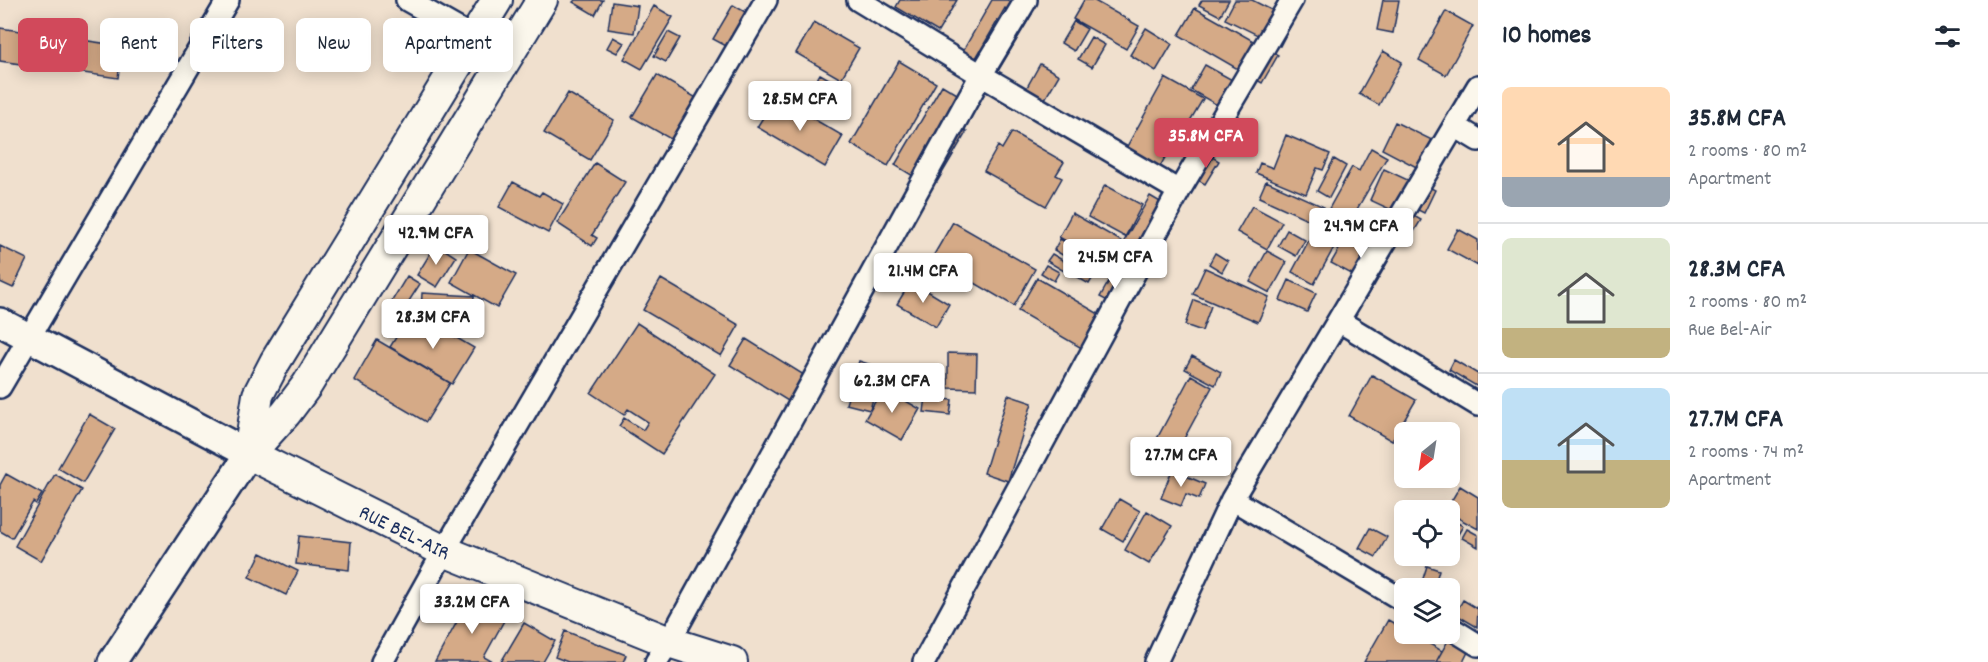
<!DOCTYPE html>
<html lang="en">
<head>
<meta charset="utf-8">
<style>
	:root { --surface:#fff; --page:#f6f6f7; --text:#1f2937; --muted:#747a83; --line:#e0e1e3; --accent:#d1495b }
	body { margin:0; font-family:Dekko,sans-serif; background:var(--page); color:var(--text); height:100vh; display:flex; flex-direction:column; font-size:22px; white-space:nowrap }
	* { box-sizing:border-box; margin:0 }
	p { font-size:20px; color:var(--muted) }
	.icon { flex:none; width:33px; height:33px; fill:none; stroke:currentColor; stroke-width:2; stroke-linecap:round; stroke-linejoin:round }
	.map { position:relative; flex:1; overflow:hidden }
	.sheet { display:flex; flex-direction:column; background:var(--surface); width:510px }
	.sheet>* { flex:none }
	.hud { position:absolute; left:18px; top:18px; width:570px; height:54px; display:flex; gap:12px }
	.needle { width:39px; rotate:210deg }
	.fabs { position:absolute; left:1394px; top:422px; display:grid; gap:12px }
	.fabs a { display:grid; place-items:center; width:66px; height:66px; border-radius:9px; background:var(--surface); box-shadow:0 3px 15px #0003; font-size:30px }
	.price { position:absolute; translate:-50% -51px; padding:0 14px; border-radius:6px; background:#fff; color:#222; font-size:20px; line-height:39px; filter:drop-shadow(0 2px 3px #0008) }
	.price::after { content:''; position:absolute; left:50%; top:36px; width:18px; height:14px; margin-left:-9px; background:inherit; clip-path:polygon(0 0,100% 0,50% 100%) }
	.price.current { background:var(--accent); color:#fff }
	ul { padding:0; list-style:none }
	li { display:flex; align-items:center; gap:18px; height:150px; padding:0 24px }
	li+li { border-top:2px solid var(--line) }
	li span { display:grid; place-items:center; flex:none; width:168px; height:120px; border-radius:9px; color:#555 }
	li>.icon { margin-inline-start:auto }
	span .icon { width:72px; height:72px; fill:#fffc; stroke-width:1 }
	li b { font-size:26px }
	h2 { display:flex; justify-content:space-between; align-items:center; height:72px; padding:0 24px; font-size:26px }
	.pill { padding:0 21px; border-radius:9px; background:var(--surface); box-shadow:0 3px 15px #0003; font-size:21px; line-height:54px }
	.pill.current { background:var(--accent); color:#fff }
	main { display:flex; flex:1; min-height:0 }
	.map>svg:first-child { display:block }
</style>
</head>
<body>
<main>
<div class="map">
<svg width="1478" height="662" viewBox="0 0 1478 662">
	<rect width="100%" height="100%" fill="#f0e0ce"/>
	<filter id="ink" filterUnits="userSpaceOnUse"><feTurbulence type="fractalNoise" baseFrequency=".0167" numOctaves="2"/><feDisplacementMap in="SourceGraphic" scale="12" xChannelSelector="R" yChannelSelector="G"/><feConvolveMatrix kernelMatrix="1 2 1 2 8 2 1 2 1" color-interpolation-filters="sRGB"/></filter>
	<g filter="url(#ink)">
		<!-- building -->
		<path fill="#d5aa87" stroke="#1b2f5e" stroke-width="1.5" d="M575 0H603L595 15 573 2Z
			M900 0H957L938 32 896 7Z
			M992 0H1008L1032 14 998 71 983 63 1012 13 1005 8 976 58 963 51Z
			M1084 0H1093L1139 26 1126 49 1073 19Z
			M1202 0H1229L1220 16 1199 5Z
			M1235 0H1252L1293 21 1280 46 1225 19Z
			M1383 0H1399L1393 33 1377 30Z
			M612 2 638 6 634 33 608 29Z
			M733 5 747 13 728 47 713 39Z
			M654 6 673 17 642 69 624 59Z
			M1195 8 1278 55 1262 83 1179 35Z
			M1446 11 1473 26 1446 75 1419 60Z
			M1074 21 1087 29 1074 51 1061 43Z
			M814 22 859 48 841 79 796 53Z
			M0 28 122 46 118 78 0 61Z
			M1146 28 1172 44 1156 71 1130 55Z
			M668 32 680 38 666 62 654 56Z
			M613 37 624 43 617 53 607 48Z
			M1091 37 1105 45 1092 67 1078 59Z
			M1383 51 1402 62 1379 105 1359 94Z
			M899 61 936 83 888 166 851 144Z
			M1040 64 1059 75 1045 99 1026 89Z
			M1205 65 1245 87 1231 113 1191 90Z
			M820 74 838 84 823 111 805 100Z
			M657 75 700 100 683 146 632 117Z
			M1165 78 1203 99 1184 131 1181 129 1153 179 1138 170 1144 158 1140 155 1133 166 1120 159Z
			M942 85 974 104 918 179 895 165Z
			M568 93 614 120 590 160 544 133Z
			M776 97 843 136 825 167 757 127Z
			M1395 122 1438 143 1424 171 1382 149Z
			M955 125 967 131 937 182 925 176Z
			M1012 132 1064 162 1056 175 1062 178 1046 206 984 171 998 146 1002 149Z
			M1286 135 1330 154 1323 170 1317 168 1306 194 1256 173 1260 163 1273 168Z
			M1371 148 1387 157 1341 237 1320 225 1352 167 1359 171Z
			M1207 154 1219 161 1205 184 1194 178Z
			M1334 159 1346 166 1329 198 1317 191Z
			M595 163 625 182 592 235 597 238 592 246 557 223Z
			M1384 169 1412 182 1398 213 1370 200Z
			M1266 181 1324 207 1316 223 1259 197Z
			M1417 181 1435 190 1424 213 1406 204Z
			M513 182 539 196 542 192 563 204 548 233 499 207Z
			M1105 185 1142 205 1125 237 1088 217Z
			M1150 196 1181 214 1154 261 1142 254 1159 225 1150 220 1134 249 1123 243Z
			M1252 206 1282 222 1267 249 1237 232Z
			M1403 210 1421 220 1407 243 1390 233Z
			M1072 213 1121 241 1107 265 1059 237Z
			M953 222 1035 269 1014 306 932 258Z
			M1316 227 1338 240 1314 284 1292 272Z
			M1458 229 1478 240V266L1447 249Z
			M1287 230 1305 240 1296 256 1278 246Z
			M1349 232 1391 256 1374 286 1331 263Z
			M1060 239 1082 252 1076 263 1054 250Z
			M1122 243 1153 263 1139 286 1107 266Z
			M436 244 456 257 437 287 417 275Z
			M0 246 27 259 13 288 0 282Z
			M469 249 516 275 497 308 451 282Z
			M1267 251 1287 262 1270 293 1250 282Z
			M1215 253 1228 261 1222 272 1209 264Z
			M1052 254 1069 264 1064 271 1047 261Z
			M1087 256 1101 264 1089 284 1075 276Z
			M1046 265 1059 272 1054 281 1041 273Z
			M1205 268 1269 297 1258 322 1193 294Z
			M1113 274 1130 284 1117 306 1100 297Z
			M407 276 420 284 407 304 428 317 421 329 387 309Z
			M1037 278 1116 324 1097 357 1018 311Z
			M661 279 739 325 721 356 643 310Z
			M1289 280 1316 293 1307 312 1280 300Z
			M911 281 949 304 936 327 897 304Z
			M422 293 474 296 472 326 435 324 436 313 421 312Z
			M1194 300 1211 306 1202 331 1185 325Z
			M406 321 426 334 433 324 474 348 452 384 390 347Z
			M637 323 715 374 662 454 619 426 624 418 643 430 648 422 628 409 624 415 591 393Z
			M746 339 804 375 788 401 730 365Z
			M377 340 450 383 426 422 354 380Z
			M948 353 977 354 976 389 948 388Z
			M1192 356 1221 372 1215 385 1185 369Z
			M1454 360 1478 374V387L1449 370Z
			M859 361 881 368 870 410 846 404Z
			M1191 375 1212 387 1173 459 1152 448Z
			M1372 375 1416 400 1392 441 1349 416Z
			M883 388 920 409 902 440 865 419Z
			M1008 395 1032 403 1008 481 984 473Z
			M926 397 952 400 950 415 924 412Z
			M89 414 115 429 83 483 58 468Z
			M1172 470 1205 484 1199 499 1186 494 1181 506 1161 498Z
			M6 474 42 494 36 504 33 502 12 538 0 531V485Z
			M55 474 82 490 41 561 15 546Z
			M1460 486 1478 497V529L1449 513V510H1446Z
			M1119 499 1140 511 1123 541 1102 529Z
			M1147 511 1172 526 1149 564 1125 550Z
			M1449 518 1463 526 1457 536 1449 531Z
			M1370 528 1387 537 1376 557 1359 548Z
			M1467 529 1478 535V547L1462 538Z
			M299 536 351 542 349 570 296 564Z
			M261 553 298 571 286 595 249 577Z
			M1427 566 1439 570 1434 588H1420Z
			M470 598 506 617 484 657 493 662H435Z
			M1463 600 1478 609 1477 627 1455 614Z
			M1388 620 1404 629V633H1411L1442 651 1436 662H1364Z
			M524 623 555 641 543 662H501Z
			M565 631 626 655 623 662H568L555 657Z
			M1449 639 1469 650 1463 662H1436Z"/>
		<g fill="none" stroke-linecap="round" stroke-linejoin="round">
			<!-- minor casing -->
			<g stroke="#1b2f5e" stroke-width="26">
				<path id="minor" d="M407 0 474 38
					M858 0 981 75 1179 191
					M1455 126 1478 140
					M1339 321 1478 405
					M0 387 228 0
					M1232 499 1404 601
					M1449 627 1478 645
					M382 662 444 551 766 0
					M656 662 669 642 981 75 1026 0
					M924 662 1179 191 1292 0
					M1156 662 1232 499 1478 86"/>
			</g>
			<!-- tertiary casing -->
			<g stroke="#1b2f5e" stroke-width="32">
				<path id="tertiary" d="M0 322 249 454 112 662"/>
			</g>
			<!-- secondary casing -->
			<g stroke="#1b2f5e" stroke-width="34">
				<g id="secondary">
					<path d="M249 454 286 413 307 385 542 0"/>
					<path id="s1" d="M249 454 444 551 669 642 732 662"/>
					<path d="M249 454 258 395 275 362 497 0"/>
				</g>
			</g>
			<!-- minor -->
			<use href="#minor" stroke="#fbf7ec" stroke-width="21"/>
			<!-- tertiary -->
			<use href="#tertiary" stroke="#fbf7ec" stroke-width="27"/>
			<!-- secondary -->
			<use href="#secondary" stroke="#fbf7ec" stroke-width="30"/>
		</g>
	</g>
	<g text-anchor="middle" stroke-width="5" stroke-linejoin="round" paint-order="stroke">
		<!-- street labels -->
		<g font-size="21" fill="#1b2f5e" stroke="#fbf7ec">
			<text dy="7" stroke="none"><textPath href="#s1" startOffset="174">RUE BEL-AIR</textPath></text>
		</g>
	</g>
</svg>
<div class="fabs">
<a><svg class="needle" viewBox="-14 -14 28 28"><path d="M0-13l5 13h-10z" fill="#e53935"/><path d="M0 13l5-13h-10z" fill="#747a83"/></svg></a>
<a><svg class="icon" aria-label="locate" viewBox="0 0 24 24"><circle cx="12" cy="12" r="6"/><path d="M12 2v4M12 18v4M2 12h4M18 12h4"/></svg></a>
<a><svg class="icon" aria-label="layers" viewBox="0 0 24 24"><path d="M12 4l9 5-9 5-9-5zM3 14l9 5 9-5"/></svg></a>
</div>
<b class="price" style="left:800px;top:132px">28.5M CFA</b>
<b class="price current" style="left:1206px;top:169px">35.8M CFA</b>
<b class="price" style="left:1361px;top:259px">24.9M CFA</b>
<b class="price" style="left:436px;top:266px">42.9M CFA</b>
<b class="price" style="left:1115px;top:290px">24.5M CFA</b>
<b class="price" style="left:923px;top:304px">21.4M CFA</b>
<b class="price" style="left:433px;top:350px">28.3M CFA</b>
<b class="price" style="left:892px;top:414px">62.3M CFA</b>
<b class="price" style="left:1181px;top:488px">27.7M CFA</b>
<b class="price" style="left:472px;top:635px">33.2M CFA</b>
<div class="hud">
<a class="pill current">Buy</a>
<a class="pill">Rent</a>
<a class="pill">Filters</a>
<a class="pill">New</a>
<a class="pill">Apartment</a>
</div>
</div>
<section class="sheet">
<h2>10 homes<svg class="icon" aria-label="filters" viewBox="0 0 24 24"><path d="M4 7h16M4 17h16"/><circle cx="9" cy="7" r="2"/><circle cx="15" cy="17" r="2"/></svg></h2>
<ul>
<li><span style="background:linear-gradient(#ffd9b3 75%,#9aa5b1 0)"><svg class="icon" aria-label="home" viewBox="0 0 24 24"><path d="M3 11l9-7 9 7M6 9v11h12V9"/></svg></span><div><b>35.8M CFA</b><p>2 rooms · 80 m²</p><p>Apartment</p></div></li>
<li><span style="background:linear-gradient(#dfe7d0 75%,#c2b280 0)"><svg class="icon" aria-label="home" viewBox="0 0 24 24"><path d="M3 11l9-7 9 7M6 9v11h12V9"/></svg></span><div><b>28.3M CFA</b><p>2 rooms · 80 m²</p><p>Rue Bel-Air</p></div></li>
<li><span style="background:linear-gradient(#bfe0f5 60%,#c2b280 0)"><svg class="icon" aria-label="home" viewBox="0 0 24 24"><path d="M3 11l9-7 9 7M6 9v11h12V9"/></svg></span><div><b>27.7M CFA</b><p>2 rooms · 74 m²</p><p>Apartment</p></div></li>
</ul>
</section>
</main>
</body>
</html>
